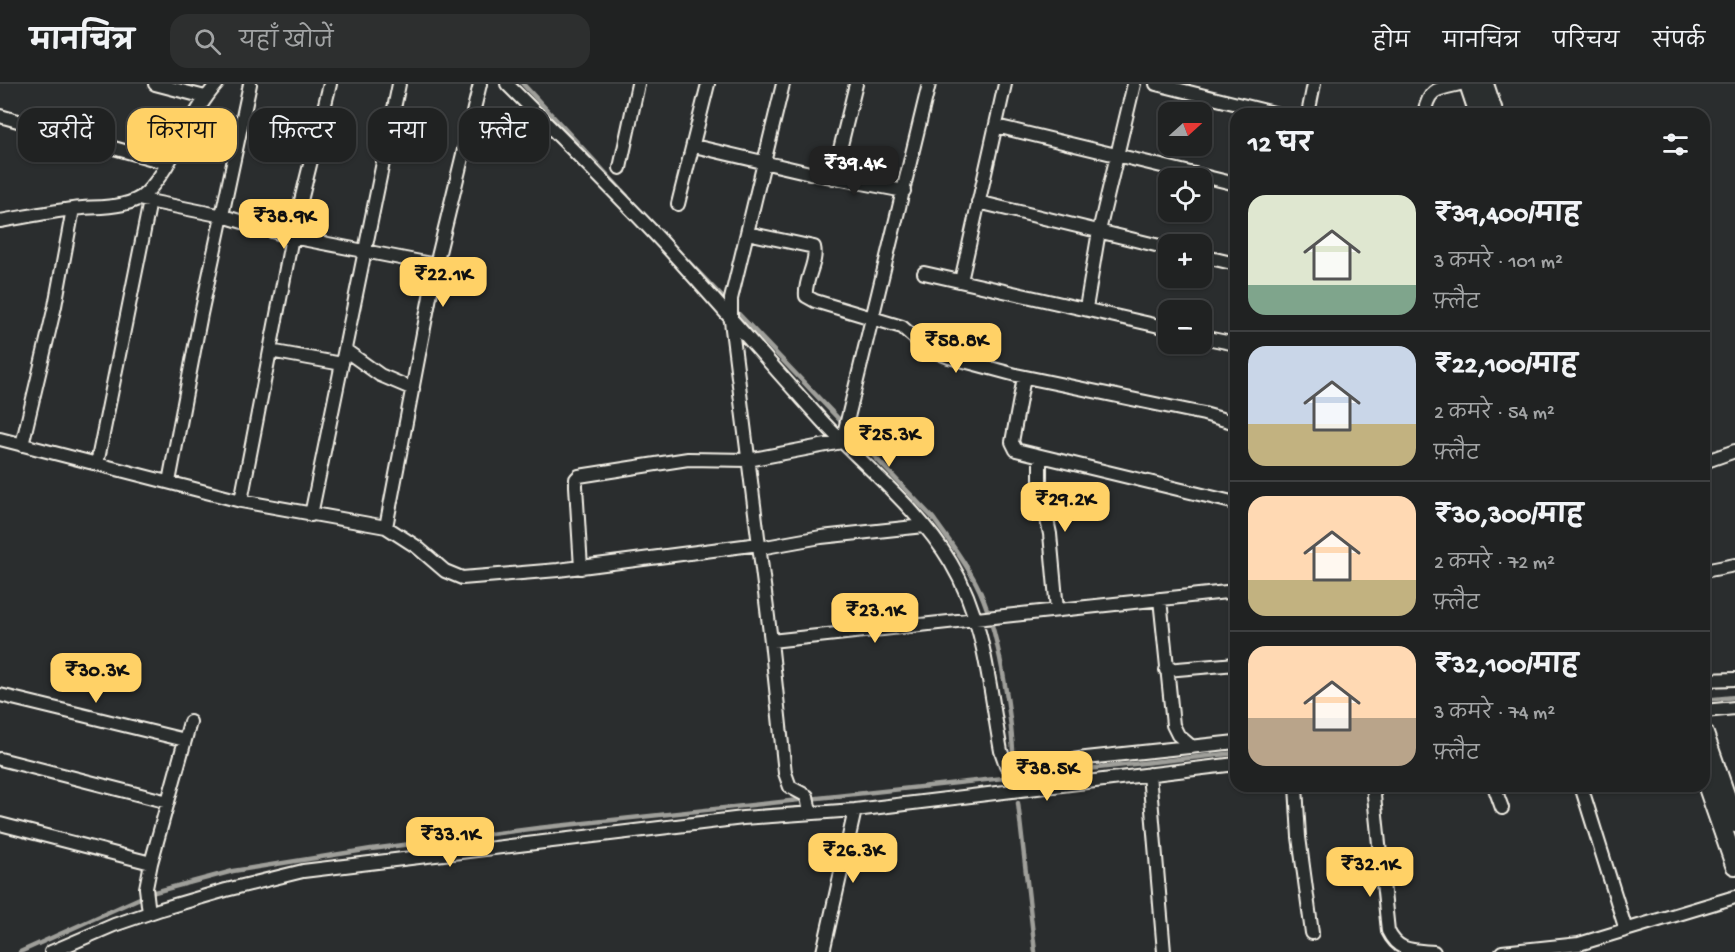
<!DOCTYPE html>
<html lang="hi">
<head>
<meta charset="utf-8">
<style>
	:root { --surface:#202222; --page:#2d2f2f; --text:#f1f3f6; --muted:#a2a4a5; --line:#3d3f40; --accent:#ffd166 }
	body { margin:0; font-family:"Gochi Hand","Playpen Sans Deva",sans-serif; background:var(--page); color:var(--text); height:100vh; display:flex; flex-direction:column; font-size:22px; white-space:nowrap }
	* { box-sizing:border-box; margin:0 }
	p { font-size:20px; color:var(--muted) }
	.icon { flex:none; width:33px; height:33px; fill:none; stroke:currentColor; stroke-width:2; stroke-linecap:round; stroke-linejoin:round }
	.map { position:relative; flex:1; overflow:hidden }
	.panel { position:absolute; left:1230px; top:24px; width:480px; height:684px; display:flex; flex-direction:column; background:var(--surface); border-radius:18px; box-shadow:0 2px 4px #0004,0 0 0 2px var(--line) }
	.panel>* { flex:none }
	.guide { position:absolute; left:18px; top:24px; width:570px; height:54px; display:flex; gap:12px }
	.needle { width:39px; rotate:69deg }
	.fabs { position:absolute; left:1158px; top:18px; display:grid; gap:12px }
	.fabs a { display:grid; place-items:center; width:54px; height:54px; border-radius:12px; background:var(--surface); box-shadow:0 2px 4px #0004,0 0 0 2px var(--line); font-size:30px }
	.price { position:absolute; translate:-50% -51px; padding:0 14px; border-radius:12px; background:var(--accent); color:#111; font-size:20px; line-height:39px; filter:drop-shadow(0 2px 3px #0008) }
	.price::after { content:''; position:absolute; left:50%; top:36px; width:18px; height:14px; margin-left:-9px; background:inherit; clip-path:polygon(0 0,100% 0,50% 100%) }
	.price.active { background:#222; color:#fff }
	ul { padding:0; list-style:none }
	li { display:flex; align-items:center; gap:18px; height:150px; padding:0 18px }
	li+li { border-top:2px solid var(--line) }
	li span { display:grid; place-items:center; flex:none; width:168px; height:120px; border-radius:18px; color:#555 }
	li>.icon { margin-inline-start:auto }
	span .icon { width:72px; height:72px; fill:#fffc; stroke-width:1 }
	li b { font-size:26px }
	h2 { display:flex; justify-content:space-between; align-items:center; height:72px; padding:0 18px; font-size:26px }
	.pill { padding:0 21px; border-radius:18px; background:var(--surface); box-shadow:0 2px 4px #0004,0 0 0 2px var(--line); font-size:21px; line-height:54px }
	.pill.active { background:var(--accent); color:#111 }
	header { display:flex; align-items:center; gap:36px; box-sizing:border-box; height:84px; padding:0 30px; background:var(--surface); border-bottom:2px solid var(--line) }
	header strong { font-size:28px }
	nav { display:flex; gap:33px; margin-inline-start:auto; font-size:21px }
	.search { width:420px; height:54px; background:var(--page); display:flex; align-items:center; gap:15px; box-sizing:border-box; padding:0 21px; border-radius:18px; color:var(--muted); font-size:22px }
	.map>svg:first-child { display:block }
</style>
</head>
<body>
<header>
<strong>मानचित्र</strong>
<div class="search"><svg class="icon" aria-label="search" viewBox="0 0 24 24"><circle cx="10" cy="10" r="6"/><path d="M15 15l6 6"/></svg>यहाँ खोजें</div>
<nav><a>होम</a><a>मानचित्र</a><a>परिचय</a><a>संपर्क</a></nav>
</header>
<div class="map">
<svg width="1735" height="868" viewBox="0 0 1735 868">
	<rect width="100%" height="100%" fill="#2a2d2e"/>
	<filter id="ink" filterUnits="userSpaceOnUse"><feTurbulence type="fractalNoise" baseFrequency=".0167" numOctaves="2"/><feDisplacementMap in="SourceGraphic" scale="12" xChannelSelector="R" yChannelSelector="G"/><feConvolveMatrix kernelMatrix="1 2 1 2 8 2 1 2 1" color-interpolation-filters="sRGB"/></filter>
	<g filter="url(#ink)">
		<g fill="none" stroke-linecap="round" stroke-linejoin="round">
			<!-- stream -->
			<path stroke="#9f9f9a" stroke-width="4.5" d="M523 0 627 112
				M684 173 728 219
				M734 225 933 434C948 455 964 476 976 499 999 543 1012 633 1014 683
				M1704 616 1735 613
				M1018 719 1035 868
				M20 868 151 809 233 787 371 765 538 744 1236 669"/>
			<!-- street casing -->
			<g stroke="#f4f1e8" stroke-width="16">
				<path id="street" d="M155 0 205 13
					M507 0C561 54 615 107 666 162 719 220 770 280 823 338 866 384 919 425 951 479 985 536 989 603 1001 667L1006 681 1012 685 1086 674 1236 658
					M783 0 731 215V237L771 557 785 689 790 703 807 712 810 729
					M1156 0 1278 30
					M1308 30 1314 0
					M1424 30C1429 4 1437 5 1461 0
					M0 32 167 79
					M996 42 1236 100
					M694 62 810 89 904 107
					M620 84 638 0
					M833 94 856 0
					M139 115 223 132 292 153 436 181
					M978 118 1168 164
					M678 120 708 0
					M0 137C24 133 48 128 73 125 95 122 130 126 147 108 176 77 188 32 217 0
					M747 149 814 163C818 179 804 195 806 212L815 217 902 243 926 264 949 273 1016 291 1204 330 1236 339
					M1202 172 1236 180
					M924 189 1168 244
					M961 197 1005 0
					M1086 224 1099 147 1134 0
					M1202 253 1236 260
					M345 266 380 291 413 305
					M270 267 342 280
					M1024 293 1012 358 1016 366 1236 419
					M0 355 241 417 386 443 417 463 445 487 462 494 558 486 759 460
					M22 361 55 222 73 125
					M1040 373V402L1050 450 1057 526
					M1704 378 1735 367
					M97 380 150 117
					M169 398 201 230 250 0
					M241 417 292 153 330 0
					M311 431 399 0
					M386 443 436 181 480 0
					M760 464 821 453 924 442
					M581 484 576 402V395L579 392 688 375 748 376 842 358 929 0
					M1704 487 1735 481
					M1160 515 1173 641 1178 651 1192 663
					M771 557 1236 507
					M1166 586 1236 580
					M1704 596 1735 595
					M0 611 185 656
					M1704 627 1735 624
					M0 675 168 718
					M1149 690 1164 868
					M1296 702 1299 753 1312 849
					M1373 702 1388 847C1398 868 1412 866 1434 868
					M1494 702 1502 724
					M1581 702 1626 846
					M0 740 151 779
					M149 829 146 804 151 779 190 638
					M51 868 114 841 161 825 226 806 303 787 743 734 855 726 1236 680
					M823 868 855 726
					M1502 868 1579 860 1735 813"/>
			</g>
			<!-- primary casing -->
			<g stroke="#f4f1e8" stroke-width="22">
				<path id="primary" d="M1469 0 1479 30
					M1484 0 1494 30
					M1704 650 1735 739
					M1704 692 1735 781"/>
			</g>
			<!-- street -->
			<use href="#street" stroke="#2a2d2e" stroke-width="12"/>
			<!-- primary -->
			<use href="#primary" stroke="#2a2d2e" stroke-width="18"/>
		</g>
	</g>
</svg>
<div class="fabs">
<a><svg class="needle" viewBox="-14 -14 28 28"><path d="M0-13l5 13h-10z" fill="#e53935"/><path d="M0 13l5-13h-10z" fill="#a2a4a5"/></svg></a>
<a><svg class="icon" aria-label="locate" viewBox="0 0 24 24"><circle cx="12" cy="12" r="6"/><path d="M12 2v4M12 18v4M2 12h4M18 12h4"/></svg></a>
<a>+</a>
<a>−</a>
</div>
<b class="price active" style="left:854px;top:113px">₹39.4K</b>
<b class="price" style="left:284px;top:166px">₹38.9K</b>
<b class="price" style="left:443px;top:224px">₹22.1K</b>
<b class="price" style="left:956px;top:290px">₹58.8K</b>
<b class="price" style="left:889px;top:384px">₹25.3K</b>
<b class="price" style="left:1065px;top:449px">₹29.2K</b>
<b class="price" style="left:875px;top:560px">₹23.1K</b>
<b class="price" style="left:96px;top:620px">₹30.3K</b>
<b class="price" style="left:1047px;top:718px">₹38.5K</b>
<b class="price" style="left:450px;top:784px">₹33.1K</b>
<b class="price" style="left:853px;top:800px">₹26.3K</b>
<b class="price" style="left:1370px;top:814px">₹32.1K</b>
<div class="guide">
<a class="pill">खरीदें</a>
<a class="pill active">किराया</a>
<a class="pill">फ़िल्टर</a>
<a class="pill">नया</a>
<a class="pill">फ़्लैट</a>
</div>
<section class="panel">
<h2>12 घर<svg class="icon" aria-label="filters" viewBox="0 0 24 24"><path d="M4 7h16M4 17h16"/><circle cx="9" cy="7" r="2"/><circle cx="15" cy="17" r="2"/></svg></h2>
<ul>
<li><span style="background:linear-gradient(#dfe7d0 75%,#7fa58c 0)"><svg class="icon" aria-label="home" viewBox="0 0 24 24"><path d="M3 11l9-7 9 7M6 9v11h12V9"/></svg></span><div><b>₹39,400/माह</b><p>3 कमरे · 101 m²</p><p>फ़्लैट</p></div></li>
<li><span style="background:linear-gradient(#c9d6e8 65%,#c2b280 0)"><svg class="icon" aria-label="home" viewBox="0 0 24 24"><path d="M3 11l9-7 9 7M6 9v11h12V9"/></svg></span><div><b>₹22,100/माह</b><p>2 कमरे · 54 m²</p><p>फ़्लैट</p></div></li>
<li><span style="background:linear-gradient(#ffd9b3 70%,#c2b280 0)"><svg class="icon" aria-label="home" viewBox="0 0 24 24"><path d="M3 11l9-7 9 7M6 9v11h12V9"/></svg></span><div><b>₹30,300/माह</b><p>2 कमरे · 72 m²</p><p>फ़्लैट</p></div></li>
<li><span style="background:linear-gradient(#ffd9b3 60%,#b9a48a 0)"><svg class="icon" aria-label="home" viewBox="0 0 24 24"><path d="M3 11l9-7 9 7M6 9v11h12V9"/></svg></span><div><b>₹32,100/माह</b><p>3 कमरे · 74 m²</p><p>फ़्लैट</p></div></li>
</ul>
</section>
</div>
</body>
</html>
